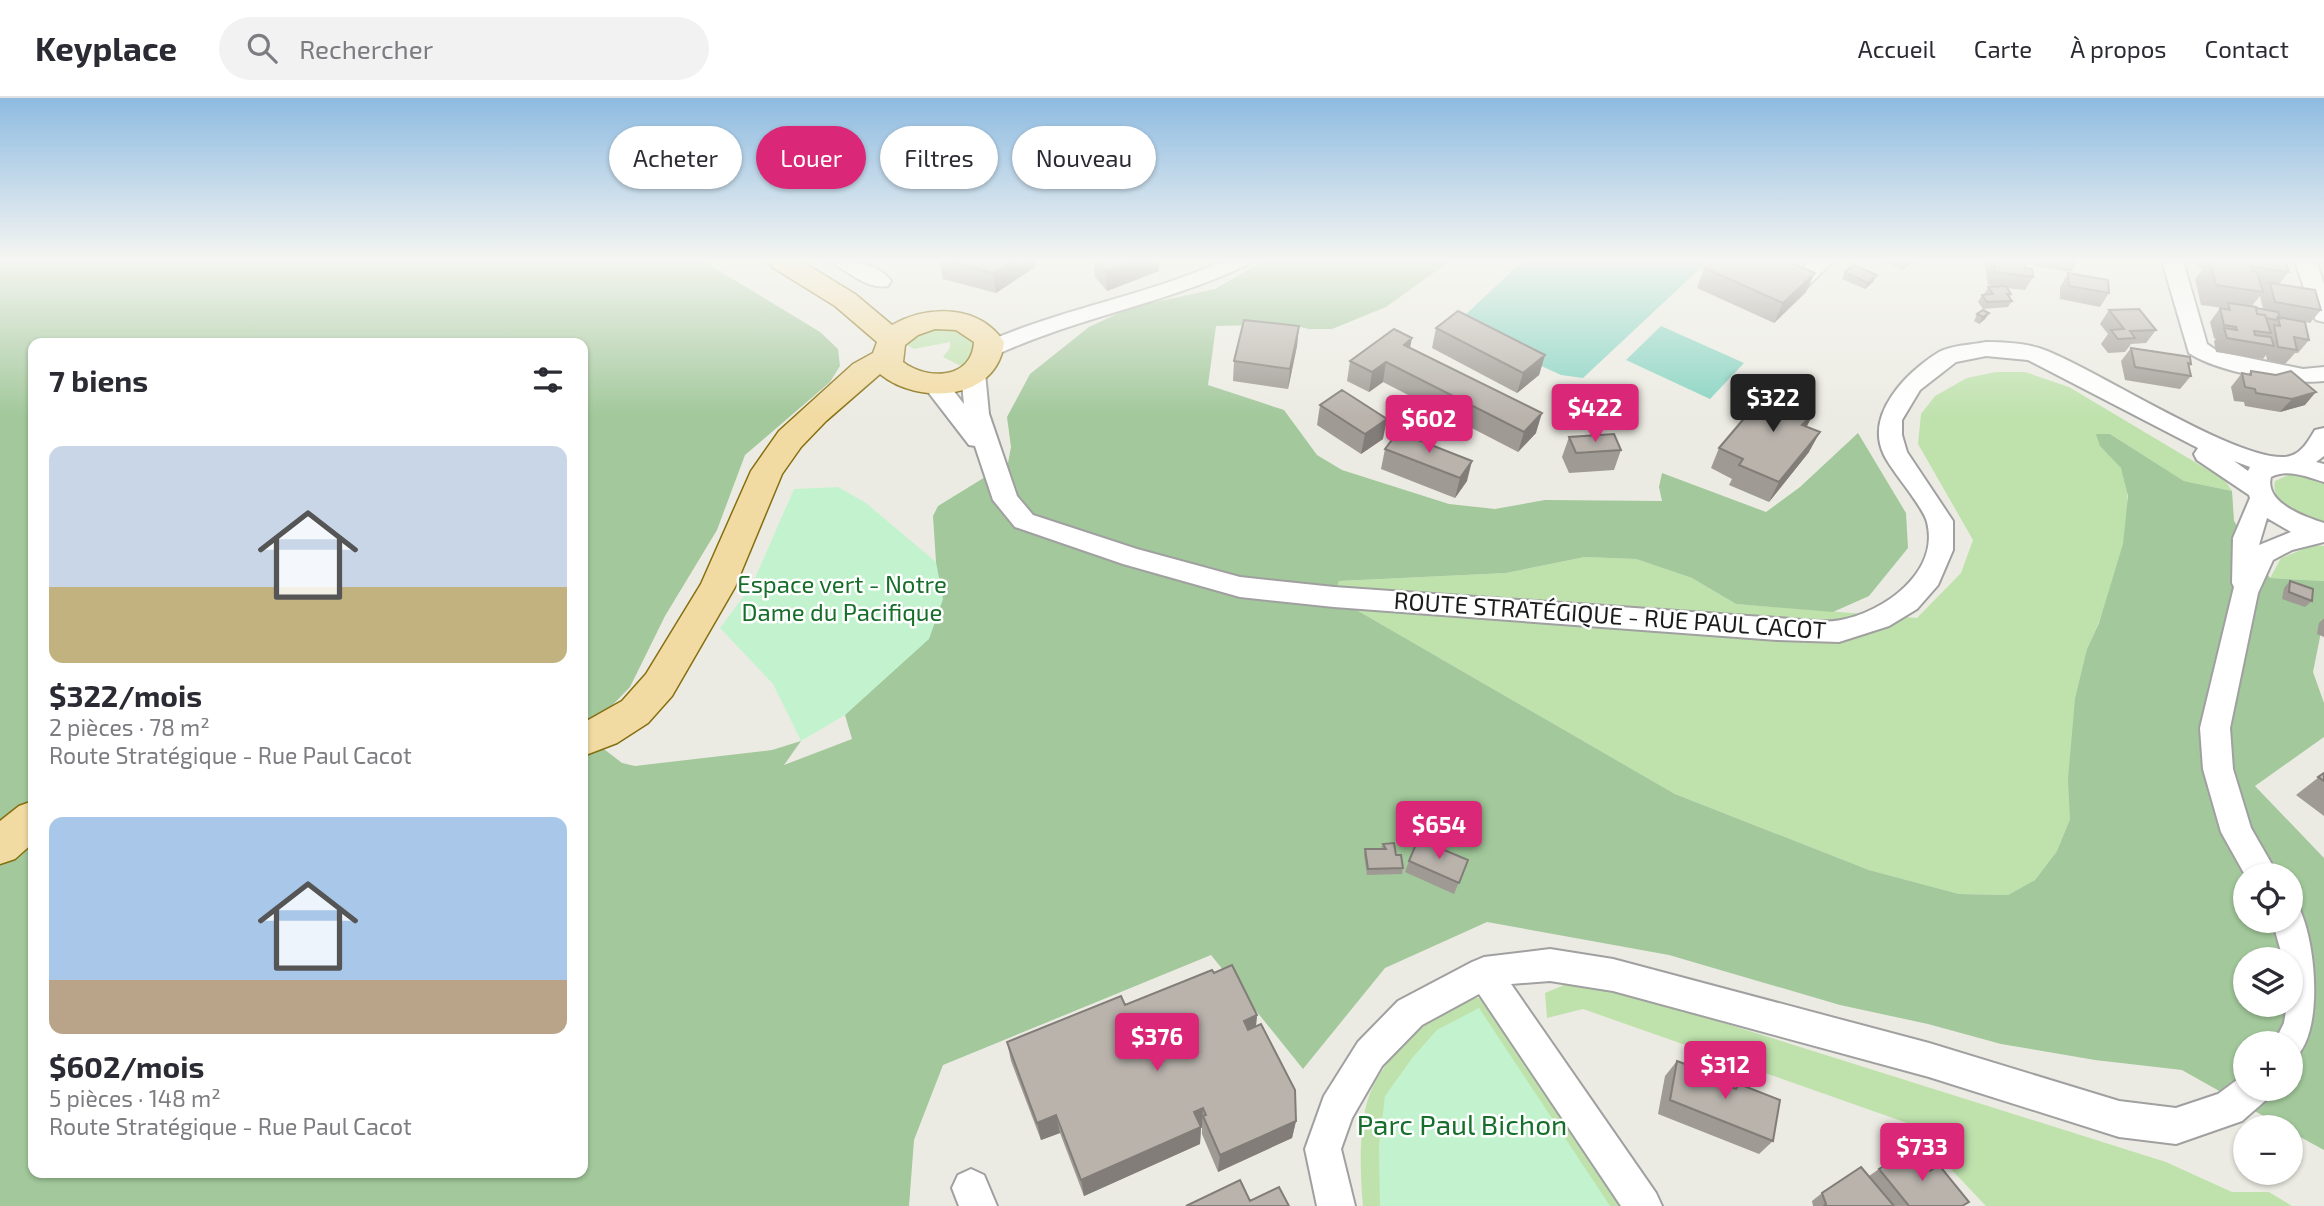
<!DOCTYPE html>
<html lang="fr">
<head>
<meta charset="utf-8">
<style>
	:root { --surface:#fff; --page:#f2f2f3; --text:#2b2b33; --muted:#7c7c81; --line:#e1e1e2; --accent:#db2777 }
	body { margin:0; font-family:"Exo 2",sans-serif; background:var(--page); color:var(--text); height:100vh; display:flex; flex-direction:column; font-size:26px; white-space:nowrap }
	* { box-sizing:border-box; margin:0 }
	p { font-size:23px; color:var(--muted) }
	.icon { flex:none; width:38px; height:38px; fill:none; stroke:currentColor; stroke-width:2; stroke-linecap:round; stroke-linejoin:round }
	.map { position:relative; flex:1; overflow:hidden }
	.details { position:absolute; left:28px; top:240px; width:560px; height:840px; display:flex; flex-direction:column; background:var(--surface); border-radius:14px; box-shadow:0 2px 5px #0004 }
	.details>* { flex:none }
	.banner { position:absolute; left:609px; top:28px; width:665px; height:63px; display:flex; gap:14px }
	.fabs { position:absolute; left:2233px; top:765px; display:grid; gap:14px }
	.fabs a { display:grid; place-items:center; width:70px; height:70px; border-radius:50%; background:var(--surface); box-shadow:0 2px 5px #0004; font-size:35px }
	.price { position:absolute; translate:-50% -60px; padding:0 16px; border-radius:7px; background:var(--accent); color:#fff; font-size:23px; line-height:46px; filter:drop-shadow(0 2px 4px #0008) }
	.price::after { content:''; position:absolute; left:50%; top:42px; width:21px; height:16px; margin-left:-10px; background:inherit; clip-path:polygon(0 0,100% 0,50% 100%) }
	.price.selected { background:#222; color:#fff }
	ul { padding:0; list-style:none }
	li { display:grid; align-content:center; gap:14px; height:371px; padding:0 21px }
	li span { display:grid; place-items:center; height:217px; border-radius:14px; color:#555 }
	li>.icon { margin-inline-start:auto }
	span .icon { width:126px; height:126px; fill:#fffc; stroke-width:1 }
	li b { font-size:30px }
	h2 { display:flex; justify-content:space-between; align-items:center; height:84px; padding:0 21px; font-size:30px }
	.chip { padding:0 24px; border-radius:32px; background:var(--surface); box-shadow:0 2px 5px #0004; font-size:24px; line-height:63px }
	.chip.selected { background:var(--accent); color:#fff }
	header { display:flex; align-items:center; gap:42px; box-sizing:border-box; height:98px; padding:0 35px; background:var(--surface); border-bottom:2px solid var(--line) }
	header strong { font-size:33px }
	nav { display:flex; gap:38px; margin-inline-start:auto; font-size:24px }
	.search { width:490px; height:63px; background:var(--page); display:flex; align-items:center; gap:18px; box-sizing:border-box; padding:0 24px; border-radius:38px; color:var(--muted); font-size:26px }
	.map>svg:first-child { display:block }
</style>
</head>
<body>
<header>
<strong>Keyplace</strong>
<div class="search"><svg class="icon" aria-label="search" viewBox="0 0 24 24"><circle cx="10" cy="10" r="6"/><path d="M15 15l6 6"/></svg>Rechercher</div>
<nav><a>Accueil</a><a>Carte</a><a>À propos</a><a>Contact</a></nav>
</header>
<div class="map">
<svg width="2324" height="1108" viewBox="0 0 2324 1108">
	<rect width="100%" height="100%" fill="#ecebe3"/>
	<!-- grass -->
	<path fill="#bfe2ad" d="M934 229 957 232 971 239C975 252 972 259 963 269L943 259 950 250V244L914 251 907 247 908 239Z
		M1996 274H2025L2069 289 2225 382 2232 393 2184 383 2110 336 2100 348C2107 355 2118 364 2122 372 2141 420 2108 507 2087 551L2070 721 2057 753 2035 782 2008 797 1959 796 1869 772 1675 696 1334 499 1339 483 1506 475 1585 459 1636 461 1692 480 1736 506 1917 520 1961 475 1973 442 1918 346 1921 316 1935 298 1967 280Z
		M2290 376 2324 383V425C2306 421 2269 408 2275 383Z
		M2314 447 2324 448V483L2270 480 2281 460Z
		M1581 880 2166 1064 2232 1094H2269L2292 1108H1986L1907 1025 1583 911 1547 920 1545 895Z
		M1463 900H1480L1494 909 1624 1108H1363C1360 1075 1358 1027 1370 995 1387 955 1427 922 1463 900Z"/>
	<!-- forest -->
	<path fill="#a2c89b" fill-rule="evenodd" d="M0 163H703L820 234 838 251 840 268 830 284 745 357 717 432 665 518 630 589 596 624 600 648 622 665 635 668 772 652 801 643 784 667 852 641 845 617 897 553 936 464 933 418 938 408 1008 365 1011 349 1007 319 1030 276 1089 229 1132 209 1215 191 1263 163H1450L1386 209 1332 231H1309L1287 226 1216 228 1208 287 1284 312 1317 357 1342 372 1449 406 1495 411 1545 402 1662 403 1659 389 1662 375 1766 414 1800 389 1858 335 1906 415 1908 450 1869 498 1833 514 1736 506 1692 480 1636 461 1585 459 1506 475 1339 483 1334 499 1675 696 1869 772 1959 796 2008 797 2035 782 2057 753 2070 721 2068 681 2075 601 2087 551 2099 525 2123 446 2128 398 2121 370 2100 348 2096 336H2110L2184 383 2232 393 2234 423 2270 480 2324 483V519L2313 574 2324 605V639L2255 688 2324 760V1052L2291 1034V1029H2283L2182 972 2095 962 2001 946 1928 926 1840 907 1669 857 1487 824 1385 870 1303 971 1211 857 943 967 914 1042 909 1108H0ZM33 245H583V1074H33ZM2245 777H2291V822H2245ZM2245 861H2291V906H2245ZM2245 945H2291V990H2245Z"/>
	<!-- park -->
	<path fill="#c3f3ce" d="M838 389 866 405 936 464 943 501 929 541 845 617 801 643 773 586 720 530 752 487 794 391Z
		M1479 910 1610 1108H1380L1379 1048 1385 998 1413 959 1437 932Z"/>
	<!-- pitch -->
	<path fill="#88d4c2" d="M1523 163H1708L1583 280 1561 277 1470 235 1463 225 1465 217Z
		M1661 228 1744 265 1710 301 1626 262Z"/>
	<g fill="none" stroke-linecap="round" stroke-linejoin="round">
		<!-- minor casing -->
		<g stroke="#a0a0a0" stroke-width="4">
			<path id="minor" d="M832 163C853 163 878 165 891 183L888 188C870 192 851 176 836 167Z
				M1223 163H1251L1247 167C1167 205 1079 219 998 256H982L979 251 982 246C1060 211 1145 198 1223 163Z
				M1734 163H1763L1795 176 1810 163H1833L1806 190 1798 191 1738 167Z
				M2162 163H2183L2207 246 2219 254 2303 271 2324 269V283C2290 287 2217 274 2189 255Z
				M2295 163H2316L2324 186V224L2316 222 2313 217Z
				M1986 244C2004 244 2022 245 2039 250 2091 267 2245 370 2290 358 2302 355 2309 342 2315 332L2324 330V358L2316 364 2324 366V384C2308 379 2287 370 2271 379 2264 405 2305 419 2324 425V444L2292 452 2273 462 2258 495 2230 630 2233 671 2251 730 2278 777H2245L2221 734 2203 671 2200 630 2234 489 2232 485 2233 440 2250 400 2249 397 2197 362 2194 356 2198 350 2028 262 1986 258 1956 264 1920 292 1902 322V337L1907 354 1953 423V452L1938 487 1917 511 1889 528 1839 544 1777 542 1334 509 1240 499 1123 466 1015 429 993 402 975 348 969 347 922 286 926 281C944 276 953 293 964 306L961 275 965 270 973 268 981 270 985 275 989 316 1017 398 1033 417 1137 451 1240 479 1334 489 1777 520C1797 521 1821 526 1841 522 1883 514 1940 475 1927 424 1923 408 1893 375 1884 357 1864 316 1907 274 1939 254 1952 247 1972 247 1986 244ZM2234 363 2250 369 2248 373ZM2267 420 2291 434 2259 447Z
				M2291 808 2300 812C2317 849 2324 942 2291 963V945H2274L2284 925 2287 906H2291V861H2283L2272 822H2291Z
				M1550 851 1613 861 1929 945 2119 1003 2176 1010 2218 996 2245 976V990H2271L2266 1002 2242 1023 2176 1046 2119 1039 1929 979 1613 893 1550 883 1511 886 1656 1095 1662 1108H1621L1479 896 1422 927 1382 968 1352 1020 1341 1051 1355 1108H1317L1305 1051 1324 998 1358 944 1398 903 1472 864 1484 859Z
				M971 1071 984 1077 997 1108H959L952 1090 958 1077Z"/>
		</g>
		<!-- major casing -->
		<g stroke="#856f0f" stroke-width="3">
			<path id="major" d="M768 163H801L855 196 892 227C928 206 980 207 1004 244 998 303 919 308 880 276L826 323 801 349 782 376 735 489 672 598 648 625 617 645 583 658V625L622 603 646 576 701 486 751 373 779 333 853 266 873 255 877 244 835 208 772 169ZM935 231 956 232 974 244C972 281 928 283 903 264L905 247 918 237Z
				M33 703V745L15 761 0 766V723L19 708Z"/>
		</g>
		<!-- minor -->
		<use href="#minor" fill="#fff" fill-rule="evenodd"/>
		<!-- major -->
		<use href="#major" fill="#f2dba2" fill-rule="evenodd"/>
	</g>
	<!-- wall -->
	<path fill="#9f9a94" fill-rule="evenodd" d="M937 163H1034L1035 169 996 195 943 181 940 165Z
		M1094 163H1159V173L1107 193 1095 179Z
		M1883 163H1914L1902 172Z
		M1984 163H2024L2025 170 2033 179 2025 192 2007 190 2011 196 2010 199 2012 203 2008 209 1983 211 1978 204 1982 197H1985L1984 196 1988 189H1997L1988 187Z
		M2034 163H2078L2071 174 2034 168Z
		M2197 163H2280L2289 174 2279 186 2321 212 2310 225 2305 224 2309 242 2298 255H2295L2285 266 2267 262 2266 257 2263 261 2216 254 2214 243 2216 241 2214 240 2210 224 2220 210H2224L2201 207 2195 181 2203 170 2198 169ZM2260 198 2263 211 2251 209Z
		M1704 170 1806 194 1774 225 1697 190Z
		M1845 174 1873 184 1865 191 1842 181Z
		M2068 175 2109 195 2100 209 2060 201V189Z
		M2109 212 2156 232 2146 245 2131 246 2125 254 2108 255 2101 246 2108 236 2100 226Z
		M1989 215 1985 221 1979 226 1974 223 1977 216Z
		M1299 228 1297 248 1288 291 1233 283 1234 263Z
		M1436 230 1545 257 1539 277 1517 295 1432 250Z
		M1410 250 1536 335 1518 354 1383 284 1369 294 1347 283 1350 263Z
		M2131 250 2191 266 2189 270 2191 278 2180 291 2125 282 2121 263Z
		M2251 273 2305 307 2280 314 2245 308 2244 304 2234 303 2231 289 2242 275 2248 276Z
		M1320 307 1383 341 1361 356 1317 327Z
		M1801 313 1812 318 1806 329 1809 354 1769 404 1729 387 1732 381 1711 370 1719 350Z
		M1569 339 1621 352 1614 372 1569 375 1562 359Z
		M1385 351 1467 383 1455 400 1381 371Z
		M2290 483 2312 503 2305 509 2282 501 2284 490Z
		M2324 520V539L2317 536 2319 525Z
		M2324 675V718L2296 697Z
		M1383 746 1403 770 1402 776 1367 777 1364 757 1365 751H1381Z
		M1468 762 1454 796 1405 774 1409 763Z
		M1214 875 1257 917 1256 928 1296 1023 1292 1040 1218 1074 1202 1036V1028L1201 1029 1200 1046 1084 1098 1060 1035 1041 1042 1011 963 1007 944 1125 907Z
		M1677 963 1719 984 1734 991 1739 986 1773 1043 1759 1056 1658 1016 1665 978Z
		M1879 1071 1962 1108H1813L1812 1103 1822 1095 1869 1078Z"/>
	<!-- shaded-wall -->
	<path fill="#827d78" d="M1012 163H1034L1035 169 996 195 993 175Z
		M1134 163H1159V173L1107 193 1106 173Z
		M1907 163H1914L1902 172Z
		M1815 175 1806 194 1774 225 1783 205Z
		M1877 177 1873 184 1865 191 1868 185Z
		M1989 215 1985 221 1979 226 1983 219Z
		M1299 228 1297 248 1288 291 1290 271Z
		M1412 240 1408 260 1404 247Z
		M1545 257 1539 277 1517 295 1523 275Z
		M1386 264 1383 284 1369 294 1372 274Z
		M2316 294 2305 307 2280 314 2292 301Z
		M1809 299 1799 319 1798 312Z
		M1542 315 1536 335 1518 354 1524 334Z
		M1812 318 1802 338V327Z
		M1387 321 1383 341 1361 356 1365 336Z
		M1820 334 1809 354 1769 404 1779 384Z
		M1472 363 1467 383 1455 400 1460 380Z
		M1257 917 1255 937 1241 943 1244 923Z
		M1203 1010 1202 1028 1193 1032 1194 1014Z
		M1056 1017 1060 1035 1041 1042 1037 1025Z
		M1296 1023 1292 1040 1218 1074 1220 1057Z
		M1201 1029 1200 1046 1084 1098 1081 1082Z"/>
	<!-- building -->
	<path fill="#b9b3ac" stroke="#827d78" stroke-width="2" d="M947 163H1012L993 175Z
		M1097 163H1134L1106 173Z
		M1713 163H1787L1815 175 1783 205 1704 170Z
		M1994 163H2024L2025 170 2032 171 2033 179 1995 174Z
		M2210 163 2226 164 2225 163H2276L2286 164 2289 174 2250 168 2252 173 2257 174 2263 194 2216 187Z
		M1854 167 1877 177 1868 185 1845 174Z
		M2068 175 2108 182 2109 195 2069 188Z
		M2270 185 2315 192 2321 212 2275 204Z
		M2006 188 2011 196H2007L2012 203 1987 204 1982 197 1993 196 1988 189Z
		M2228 205 2256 209 2257 216 2265 217 2271 235 2254 233 2255 237 2271 239 2274 248 2227 240 2224 230 2237 232 2236 229 2224 227 2220 210 2230 212Z
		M2256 210 2278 214 2280 220 2278 219 2276 222 2266 220 2265 217 2257 216Z
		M2139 211 2156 232 2130 233 2135 240 2118 241 2111 232 2124 231 2109 212Z
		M1983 212 1989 215 1983 219 1977 216Z
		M1458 213 1545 257 1523 275 1436 230Z
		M2278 219 2305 224 2309 242 2294 239 2297 252 2278 249 2274 227 2280 228Z
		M1244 222 1299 228 1290 271 1234 263Z
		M1394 231 1412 240 1404 247 1542 315 1524 334 1386 264 1372 274 1350 263Z
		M2131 250 2190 259 2191 266 2188 265 2191 278 2135 269Z
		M2251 273 2276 277 2291 273 2316 294 2292 301 2256 295 2255 291 2245 289 2242 275 2251 277Z
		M1775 284 1809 299 1798 312 1812 318 1802 327 1820 334 1779 384 1739 367 1743 361 1719 350Z
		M1342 292 1387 321 1365 336 1320 307Z
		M1398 334 1472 363 1460 380 1385 351Z
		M1614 336 1621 352 1576 355 1569 339Z
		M2290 483 2313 491 2312 503 2289 494Z
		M2324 675V683L2318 679Z
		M1418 741 1468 762 1459 785 1409 763Z
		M1394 745 1396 757H1401L1403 770 1368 771 1365 751H1386L1383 746Z
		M1232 867 1257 917 1244 923 1248 932 1261 926 1295 992 1296 1023 1220 1057 1203 1018 1206 1017 1203 1010 1194 1014 1201 1029 1081 1082 1056 1017 1037 1025 1007 944 1121 898 1125 907 1212 872 1214 875Z
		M1677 963 1719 979V984L1736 991 1739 986 1780 1002 1773 1043 1670 1002Z
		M1912 1051 1930 1073 1939 1067 1969 1104 1962 1108H1909L1879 1071Z
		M1861 1069 1894 1108H1824L1826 1106 1822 1095Z
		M1240 1082 1250 1103 1279 1089 1289 1108H1186Z"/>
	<!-- sky -->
	<linearGradient id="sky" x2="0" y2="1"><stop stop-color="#8ebbe1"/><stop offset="0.51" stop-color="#f6f6f2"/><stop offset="1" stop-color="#f6f6f2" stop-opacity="0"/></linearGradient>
	<rect width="2324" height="318" fill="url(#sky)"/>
	<g text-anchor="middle" stroke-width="5" stroke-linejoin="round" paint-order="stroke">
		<!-- park labels -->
		<g font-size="24" fill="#166e2a" stroke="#fff">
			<text x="842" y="495">Espace vert - Notre<tspan x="842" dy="28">Dame du Pacifique</tspan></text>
		</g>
		<!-- street labels -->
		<g font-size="24" fill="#1c1c1c" stroke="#fff">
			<text transform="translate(1610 518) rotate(4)" y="8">ROUTE STRATÉGIQUE - RUE PAUL CACOT</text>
		</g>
		<!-- near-park labels -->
		<g font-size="28" fill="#166e2a" stroke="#fff">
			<text x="1462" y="1037">Parc Paul Bichon</text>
		</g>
	</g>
</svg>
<div class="fabs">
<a><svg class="icon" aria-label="locate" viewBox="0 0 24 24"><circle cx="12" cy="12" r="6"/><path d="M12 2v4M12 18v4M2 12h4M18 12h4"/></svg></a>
<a><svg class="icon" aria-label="layers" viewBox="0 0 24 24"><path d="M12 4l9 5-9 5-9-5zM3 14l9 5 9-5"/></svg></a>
<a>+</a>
<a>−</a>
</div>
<b class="price selected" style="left:1773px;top:336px">$322</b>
<b class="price" style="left:1595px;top:346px">$422</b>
<b class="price" style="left:1429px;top:357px">$602</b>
<b class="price" style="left:1439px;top:763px">$654</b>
<b class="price" style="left:1157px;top:975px">$376</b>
<b class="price" style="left:1725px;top:1003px">$312</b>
<b class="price" style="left:1922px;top:1085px">$733</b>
<div class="banner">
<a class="chip">Acheter</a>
<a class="chip selected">Louer</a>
<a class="chip">Filtres</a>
<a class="chip">Nouveau</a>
</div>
<section class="details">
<h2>7 biens<svg class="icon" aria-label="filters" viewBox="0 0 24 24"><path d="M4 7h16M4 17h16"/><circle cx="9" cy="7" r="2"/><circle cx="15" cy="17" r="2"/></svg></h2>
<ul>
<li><span style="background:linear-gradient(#c9d6e8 65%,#c2b280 0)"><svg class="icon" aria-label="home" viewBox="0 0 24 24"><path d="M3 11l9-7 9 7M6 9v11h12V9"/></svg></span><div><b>$322/mois</b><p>2 pièces · 78 m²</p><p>Route Stratégique - Rue Paul Cacot</p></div></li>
<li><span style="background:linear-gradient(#a9c7e8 75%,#b9a48a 0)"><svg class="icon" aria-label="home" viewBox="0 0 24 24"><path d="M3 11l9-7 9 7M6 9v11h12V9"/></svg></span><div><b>$602/mois</b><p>5 pièces · 148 m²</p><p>Route Stratégique - Rue Paul Cacot</p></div></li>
</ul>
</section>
</div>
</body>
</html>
